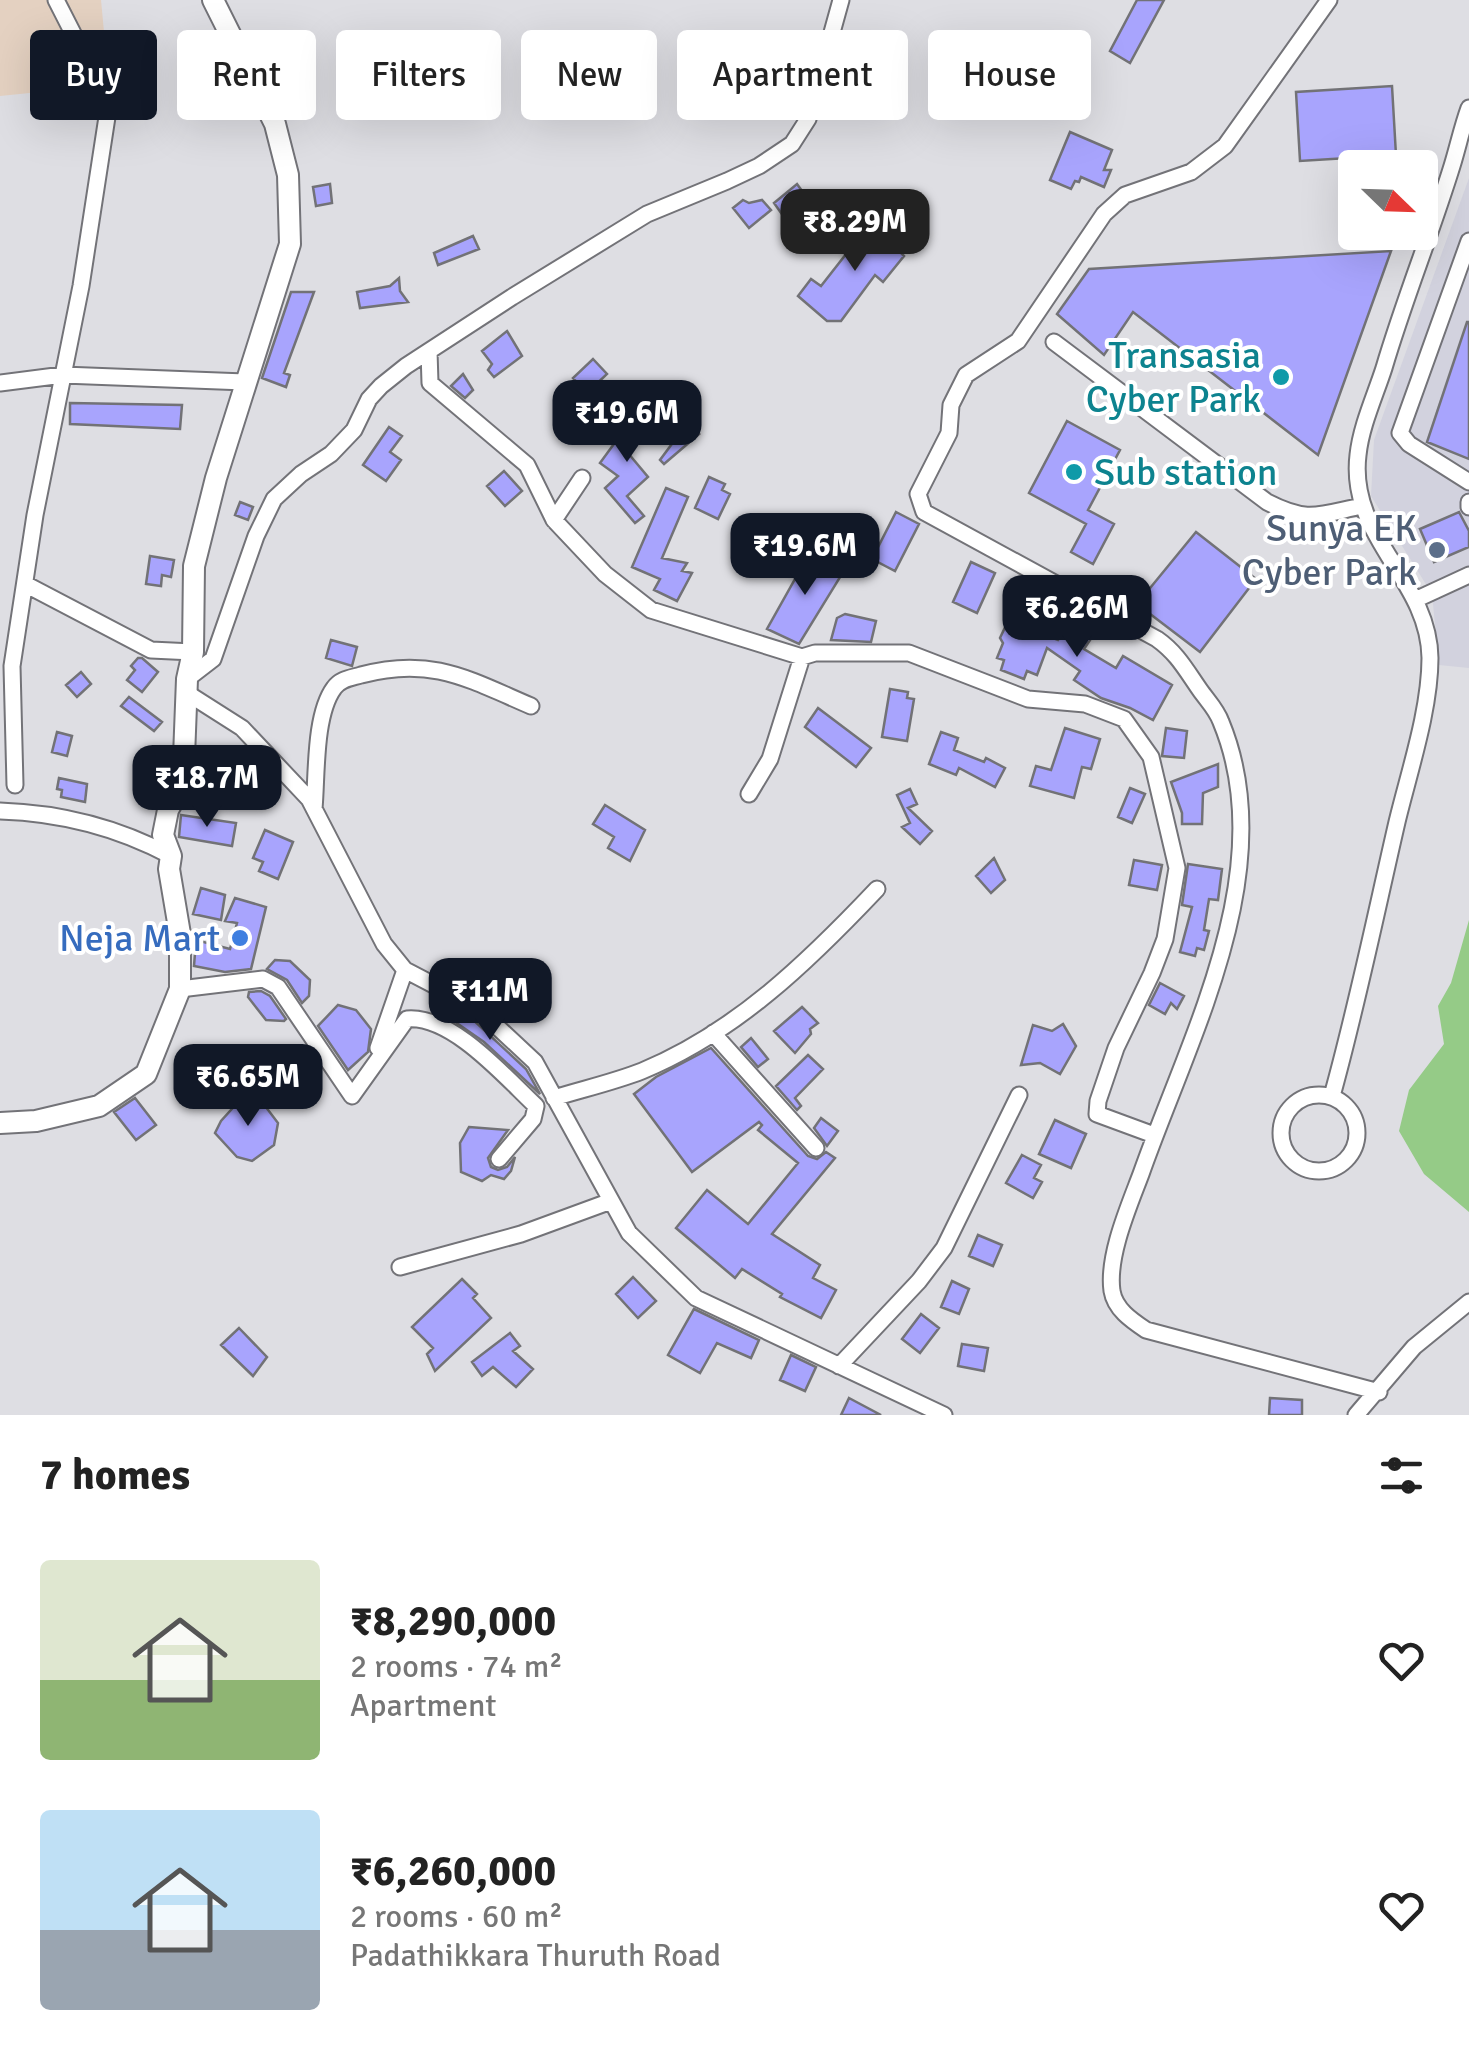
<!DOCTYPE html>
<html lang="en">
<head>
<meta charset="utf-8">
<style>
	:root { --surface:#fff; --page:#f6f6f6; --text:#222; --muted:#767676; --accent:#111827 }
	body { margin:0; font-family:Signika,sans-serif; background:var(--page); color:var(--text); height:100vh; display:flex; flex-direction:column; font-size:38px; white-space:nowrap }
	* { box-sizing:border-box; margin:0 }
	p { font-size:32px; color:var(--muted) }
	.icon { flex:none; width:55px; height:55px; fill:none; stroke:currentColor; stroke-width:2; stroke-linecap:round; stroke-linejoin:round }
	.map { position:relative; height:1415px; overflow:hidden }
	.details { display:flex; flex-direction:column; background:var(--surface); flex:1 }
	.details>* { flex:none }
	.guide { position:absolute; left:30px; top:30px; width:1410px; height:90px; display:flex; gap:20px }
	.needle { width:65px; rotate:113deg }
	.controls { position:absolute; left:1338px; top:150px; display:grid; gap:20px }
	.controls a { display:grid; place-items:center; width:100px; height:100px; border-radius:10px; background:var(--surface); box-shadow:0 10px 40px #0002; font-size:50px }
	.price { position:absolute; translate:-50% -85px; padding:0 22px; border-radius:20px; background:var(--accent); color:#fff; font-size:32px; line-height:65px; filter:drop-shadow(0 2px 5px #0008) }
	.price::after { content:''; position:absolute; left:50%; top:60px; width:30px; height:22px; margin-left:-15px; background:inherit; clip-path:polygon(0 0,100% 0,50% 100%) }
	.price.active { background:#222; color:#fff }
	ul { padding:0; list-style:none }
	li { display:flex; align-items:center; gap:30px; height:250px; padding:0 40px }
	li span { display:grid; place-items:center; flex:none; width:280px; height:200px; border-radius:10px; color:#555 }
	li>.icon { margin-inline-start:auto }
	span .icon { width:120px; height:120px; fill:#fffc; stroke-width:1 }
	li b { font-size:42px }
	h2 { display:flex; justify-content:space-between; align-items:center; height:120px; padding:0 40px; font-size:42px }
	.tag { padding:0 35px; border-radius:10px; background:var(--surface); box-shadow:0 10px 40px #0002; font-size:35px; line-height:90px }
	.tag.active { background:var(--accent); color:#fff }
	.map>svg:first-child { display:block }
</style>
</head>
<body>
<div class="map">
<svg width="1469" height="1415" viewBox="0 0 1469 1415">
	<rect width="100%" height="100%" fill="#dedee3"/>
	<!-- built -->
	<path fill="#d2d2de" d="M1469 178V668L1439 665 1432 594 1371 496 1374 440Z"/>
	<!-- industrial -->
	<path fill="#e4d1c1" d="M0 0H101L109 85 0 96Z"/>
	<!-- green -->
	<path fill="#95cb87" d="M1469 920V1212L1424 1174 1399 1131 1409 1090 1444 1044 1438 1006 1451 983Z"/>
	<!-- building -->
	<path fill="#a8a4fd" stroke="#727276" stroke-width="2.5" d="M1137 0H1164L1130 63 1110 51Z
		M1392 86 1396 155 1300 161 1296 92Z
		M1070 132 1112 150 1104 170H1111L1104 187 1081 177 1079 182 1075 181 1071 189 1050 180Z
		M330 184 332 203 316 206 313 187Z
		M797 184 810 202 786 220 774 203Z
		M743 200 749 203 762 200 771 210 749 228 733 208Z
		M883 224 905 244 906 249 902 254 904 256 883 282 875 275 841 321H827L798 296 811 279 821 286 861 235 868 241Z
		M473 236 479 249 438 265 434 253Z
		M1391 251 1318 455 1133 312 1104 355 1057 314 1089 269Z
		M399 278 400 291 408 302 360 308 357 292 390 286Z
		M291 292H314L284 373 290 375 286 387 262 378Z
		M1467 322H1469V459L1427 442Z
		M507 331 522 356 494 377 488 370 492 364 482 351Z
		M593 359 607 374 587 393 573 378Z
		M463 374 473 390 465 398 451 386Z
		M70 403 182 405 180 429 70 424Z
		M641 407 654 417 628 453 648 477 627 496 644 516 635 523 605 488 618 476 600 463Z
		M1067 421 1120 450 1088 510 1114 524 1093 564 1071 552 1086 524 1029 493Z
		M686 425 699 434 664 464 660 460Z
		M389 427 402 436 390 452 401 460 386 481 363 465Z
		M504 471 522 491 505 506 487 486Z
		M709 477 725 484 722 490 730 494 718 519 695 508Z
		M666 488 688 497 662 558 687 563 682 571 692 573 677 601 654 590 660 579 632 567Z
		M240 502 253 507 248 520 235 515Z
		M896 512 919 524 895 571 872 559Z
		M1459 512 1469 531V547L1434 562 1420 529Z
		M1196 532 1256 579 1200 652 1137 604Z
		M813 547 830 562 826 568 842 574 799 644 767 629Z
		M150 556 174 560 171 577 162 575 161 586 146 584Z
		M971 562 995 573 977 613 953 602Z
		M1025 585 1049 598 1032 630 1058 640 1069 625 1090 640 1084 649 1116 668 1123 656 1172 685 1153 720 1130 708 1101 698 1074 680 1080 671 1047 648 1037 675 1027 671 1024 679 1001 670 1004 660 997 658 1003 643 1000 638Z
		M845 614 876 621 871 642 831 640 837 618Z
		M331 640 357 647 352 666 326 658Z
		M138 658H142L158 672 142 692 127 680 135 670 131 666Z
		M81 672 91 684 77 697 66 685Z
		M890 689 908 692 907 698 914 699 907 741 882 737Z
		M129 697 162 722 154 731 121 706Z
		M818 708 871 748 856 767 805 727Z
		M1065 728 1100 739 1091 769 1082 767 1074 798 1030 786 1036 766 1051 770Z
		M1166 728 1187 731 1184 758 1162 756Z
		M57 732 72 736 67 756 52 752Z
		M941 732 958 738 954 750 984 762 986 758 1005 768 995 787 959 768 956 775 929 764Z
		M1218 764V787L1203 793 1202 824H1182V813L1171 782Z
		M59 778 87 784 85 802 61 797 62 790 57 789Z
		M1130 788 1145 794 1132 823 1118 817Z
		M910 789 917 804 908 808 932 831 920 844 902 827 910 823 897 795Z
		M605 805 645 830 630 861 608 848 614 837 593 824Z
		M181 815 236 823 232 846 179 837Z
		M265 830 293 842 278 879 259 871 263 862 253 858Z
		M994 858 1005 880 991 893 976 876Z
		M1134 860 1162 865 1157 890 1129 885Z
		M1188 864 1222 869 1218 900 1209 899 1204 930 1209 931 1204 950 1197 948 1195 956 1180 952 1192 907 1182 905Z
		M201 888 225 895 221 920 193 914Z
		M235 898 266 907 251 969 225 972 194 966 196 940 230 949 237 923 225 921Z
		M275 960 290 961 310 980 309 996 302 1003 287 980 267 969Z
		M1160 983 1184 996 1177 1009 1171 1003 1165 1014 1149 1005Z
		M261 991 270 996 286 1019 284 1021 266 1020 248 997 249 992Z
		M338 1005 356 1010 371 1029 368 1052 348 1070 318 1026Z
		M449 1007 469 1016 526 1069 540 1094 484 1042 448 1017Z
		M802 1007 818 1023 810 1029 811 1034 795 1053 774 1031Z
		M1063 1024 1076 1046 1060 1074 1040 1063 1021 1065 1033 1025 1052 1031Z
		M751 1038 768 1059 758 1067 741 1047Z
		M711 1048 808 1156 817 1159 826 1152 835 1158 772 1234 820 1265 813 1278 836 1290 821 1318 780 1297 782 1294 742 1269 735 1278 676 1228 707 1190 748 1224 798 1163 758 1130 762 1125 759 1122 692 1172 634 1094 656 1077Z
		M808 1055 823 1069 795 1098 801 1106 797 1110 776 1086Z
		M135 1098 156 1125 136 1140 114 1112Z
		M259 1098 278 1123 274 1145 252 1161 237 1157 215 1133 221 1121 240 1100Z
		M821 1118 838 1131 827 1146 814 1128Z
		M1055 1120 1086 1134 1071 1168 1039 1154Z
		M469 1127 508 1130 488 1158 491 1167 498 1170 507 1167 515 1157 511 1171 504 1179 491 1175 482 1181 461 1172 460 1143Z
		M1022 1155 1041 1165 1034 1178 1042 1182 1033 1198 1006 1183Z
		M978 1235 1002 1245 993 1266 969 1256Z
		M633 1277 656 1301 638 1318 616 1294Z
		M462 1279 477 1294 473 1298 491 1318 435 1371 427 1354 433 1348 412 1327Z
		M952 1281 969 1289 959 1314 941 1307Z
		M694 1309 759 1340 751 1358 717 1343 700 1373 668 1355Z
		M921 1314 939 1328 920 1353 902 1339Z
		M239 1328 267 1357 253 1376 221 1345Z
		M510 1333 520 1346 513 1351 533 1369 516 1387 493 1367 482 1376 472 1362Z
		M962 1344 988 1348 984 1371 958 1366Z
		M791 1355 816 1367 805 1391 780 1380Z
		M849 1398 881 1415H841Z
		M1270 1398 1302 1400V1415H1269Z"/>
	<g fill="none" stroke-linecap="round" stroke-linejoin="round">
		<!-- minor casing -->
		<g stroke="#737378" stroke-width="19">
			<path id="minor" d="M1329 0 1225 146 1191 172 1125 195 1104 214 1018 341 966 375 951 405 949 433 918 494 924 512 1157 639C1177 653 1186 670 1200 690 1207 700 1217 710 1221 722 1282 869 1189 1037 1141 1174 1129 1206 1107 1256 1112 1291 1115 1309 1131 1320 1146 1330L1379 1392
				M1469 241 1400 433 1409 444 1469 482
				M1054 342 1267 502C1308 523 1318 515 1362 506
				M429 351 430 383 527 465 554 520
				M0 383 63 375 245 382
				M582 478 554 520 605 574 651 610 802 657 815 653H909L1028 699 1085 704 1124 719 1151 757 1177 868 1165 939 1152 973 1116 1048 1098 1101 1097 1114 1154 1135
				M1469 502V507
				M25 584 151 650 193 652
				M1415 600 1469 575
				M187 679 213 659 256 536 274 499 301 474 331 454 354 430 369 399 381 386 406 366 512 297 647 214 727 181 759 166 792 144 808 119 841 0
				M187 693 242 728 309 799 384 944 405 970 476 1007 535 1062 629 1233 696 1298 944 1415
				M15 785 12 666 35 515 81 286 107 117 81 49 56 0
				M749 794 770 759 802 657
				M314 809C317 776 314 715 334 688 340 679 351 678 361 675 431 656 468 679 531 706
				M0 811C62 813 117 827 171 856
				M180 989 263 979 278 987 352 1096 407 1019C452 1015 505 1077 536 1106L533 1119 499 1159
				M713 1033 816 1148
				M378 1048 405 970
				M1281 1133a38 38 0 1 1 76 0a38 38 0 1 1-76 0Z
				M1332 1096C1357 1006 1376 913 1397 822 1409 772 1430 710 1430 658 1429 579 1348 538 1358 455 1361 426 1375 396 1384 368 1404 300 1431 234 1452 166 1458 147 1462 127 1469 108
				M554 1098C583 1089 614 1082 642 1071 736 1032 808 962 877 889
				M400 1267 521 1234 611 1201
				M839 1366 919 1281 944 1248 1019 1095
				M1356 1415 1414 1347 1469 1302"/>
		</g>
		<!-- major casing -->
		<g stroke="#737378" stroke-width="24">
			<path id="major" d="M0 1123 36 1121 99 1106 146 1074 180 989V934L169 869 171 856 163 835 168 810 183 783 187 679 193 652 194 566 216 478 290 244 288 175 275 124 213 0"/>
		</g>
		<!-- minor -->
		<use href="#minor" stroke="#fff" stroke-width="15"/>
		<!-- major -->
		<use href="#major" stroke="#fff" stroke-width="20"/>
	</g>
	<!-- markers -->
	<g fill="#0f9aa8" stroke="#fff" stroke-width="4">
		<circle cx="1281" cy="377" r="10"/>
		<circle cx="1074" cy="472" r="10"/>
	</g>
	<circle fill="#5c6f8a" stroke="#fff" stroke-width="4" cx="1437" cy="550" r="10"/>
	<circle fill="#3f7fe0" stroke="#fff" stroke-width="4" cx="240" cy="938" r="10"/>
	<g text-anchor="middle" stroke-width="8" stroke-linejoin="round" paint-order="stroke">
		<!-- culture labels -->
		<g font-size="38" fill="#0d838f" stroke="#fff" text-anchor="end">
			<text x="1261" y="368">Transasia<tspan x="1261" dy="44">Cyber Park</tspan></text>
			<text x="1094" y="485" text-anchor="start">Sub station</text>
		</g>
		<!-- service labels -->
		<g font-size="38" fill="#4e5e75" stroke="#fff" text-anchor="end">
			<text x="1417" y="541">Sunya EK<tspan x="1417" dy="44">Cyber Park</tspan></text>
		</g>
		<!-- shop labels -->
		<g font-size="38" fill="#366cbe" stroke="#fff" text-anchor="end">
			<text x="220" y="951">Neja Mart</text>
		</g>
	</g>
</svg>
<div class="controls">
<a><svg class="needle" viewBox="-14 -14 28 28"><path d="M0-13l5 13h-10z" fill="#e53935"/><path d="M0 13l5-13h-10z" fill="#767676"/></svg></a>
</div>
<b class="price active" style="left:855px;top:274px">₹8.29M</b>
<b class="price" style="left:627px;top:465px">₹19.6M</b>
<b class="price" style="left:805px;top:598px">₹19.6M</b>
<b class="price" style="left:1077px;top:660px">₹6.26M</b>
<b class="price" style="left:207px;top:830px">₹18.7M</b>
<b class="price" style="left:490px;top:1043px">₹11M</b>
<b class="price" style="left:248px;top:1129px">₹6.65M</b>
<div class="guide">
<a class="tag active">Buy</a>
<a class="tag">Rent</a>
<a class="tag">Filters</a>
<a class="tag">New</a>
<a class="tag">Apartment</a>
<a class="tag">House</a>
</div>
</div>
<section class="details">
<h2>7 homes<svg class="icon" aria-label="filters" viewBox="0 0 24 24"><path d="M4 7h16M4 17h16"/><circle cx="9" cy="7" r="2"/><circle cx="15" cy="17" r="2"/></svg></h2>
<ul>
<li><span style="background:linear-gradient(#dfe7d0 60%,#8fb573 0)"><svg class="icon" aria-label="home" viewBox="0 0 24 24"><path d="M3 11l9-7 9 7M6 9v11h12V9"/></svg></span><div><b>₹8,290,000</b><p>2 rooms · 74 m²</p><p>Apartment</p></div><svg class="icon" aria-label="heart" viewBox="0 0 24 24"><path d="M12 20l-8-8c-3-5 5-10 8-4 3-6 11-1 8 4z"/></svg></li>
<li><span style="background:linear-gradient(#bfe0f5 60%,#9aa5b1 0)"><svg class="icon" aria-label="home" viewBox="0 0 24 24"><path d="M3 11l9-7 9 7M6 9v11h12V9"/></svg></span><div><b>₹6,260,000</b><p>2 rooms · 60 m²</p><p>Padathikkara Thuruth Road</p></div><svg class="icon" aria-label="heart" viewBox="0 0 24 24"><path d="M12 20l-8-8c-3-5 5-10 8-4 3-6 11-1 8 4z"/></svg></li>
</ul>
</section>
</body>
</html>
